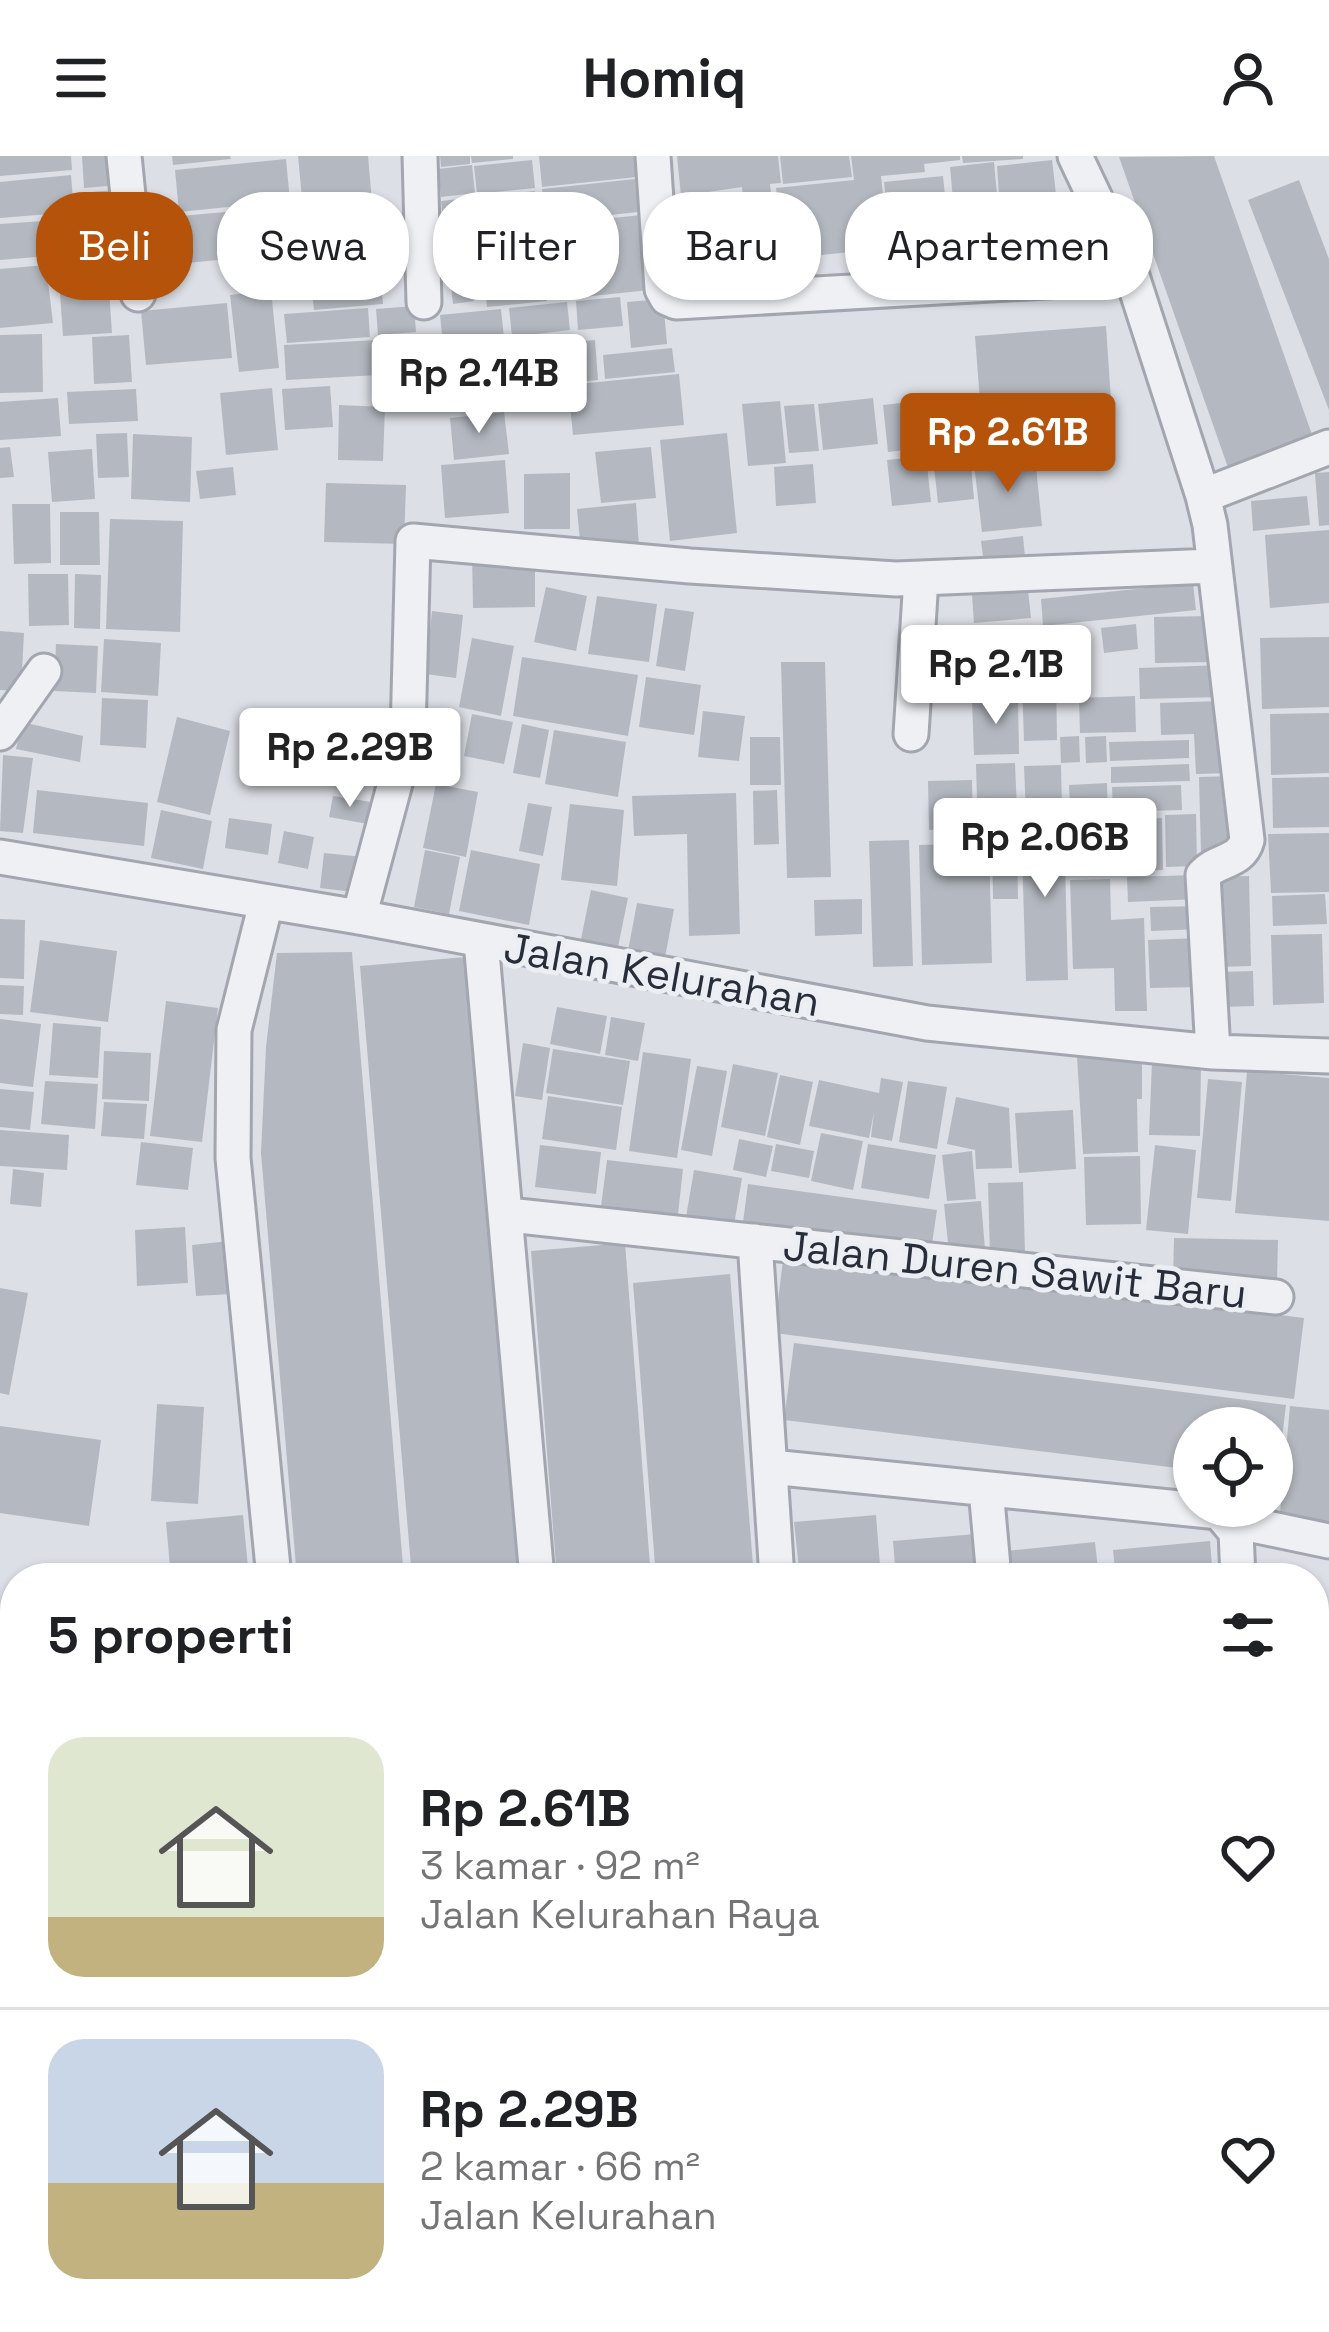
<!DOCTYPE html>
<html lang="id">
<head>
<meta charset="utf-8">
<style>
	:root { --surface:#fff; --page:#f6f6f6; --text:#202124; --muted:#757577; --line:#e0e0e0; --accent:#b45309 }
	body { margin:0; font-family:"Space Grotesk",sans-serif; background:var(--page); color:var(--text); height:100vh; display:flex; flex-direction:column; font-size:45px; white-space:nowrap }
	* { box-sizing:border-box; margin:0 }
	p { font-size:39px; color:var(--muted) }
	.icon { flex:none; width:66px; height:66px; fill:none; stroke:currentColor; stroke-width:2; stroke-linecap:round; stroke-linejoin:round }
	.map { position:relative; flex:1; overflow:hidden }
	.side { position:absolute; left:0px; top:1407px; width:1329px; height:771px; display:flex; flex-direction:column; background:var(--surface); border-radius:48px 48px 0 0; box-shadow:0 3px 9px #0004 }
	.side>* { flex:none }
	.guide { position:absolute; left:36px; top:36px; width:1257px; height:108px; display:flex; gap:24px }
	.fabs { position:absolute; left:1173px; top:1251px; display:grid; gap:24px }
	.fabs a { display:grid; place-items:center; width:120px; height:120px; border-radius:50%; background:var(--surface); box-shadow:0 3px 9px #0004; font-size:60px }
	.price { position:absolute; translate:-50% -102px; padding:0 27px; border-radius:12px; background:#fff; color:#222; font-size:39px; line-height:78px; filter:drop-shadow(0 3px 6px #0008) }
	.price::after { content:''; position:absolute; left:50%; top:72px; width:36px; height:27px; margin-left:-18px; background:inherit; clip-path:polygon(0 0,100% 0,50% 100%) }
	.price.selected { background:var(--accent); color:#fff }
	ul { padding:0; list-style:none }
	li { display:flex; align-items:center; gap:36px; height:300px; padding:0 48px }
	li+li { border-top:3px solid var(--line) }
	li span { display:grid; place-items:center; flex:none; width:336px; height:240px; border-radius:36px; color:#555 }
	li>.icon { margin-inline-start:auto }
	span .icon { width:144px; height:144px; fill:#fffc; stroke-width:1 }
	li b { font-size:51px }
	h2 { display:flex; justify-content:space-between; align-items:center; height:144px; padding:0 48px; font-size:51px }
	.tag { padding:0 42px; border-radius:48px; background:var(--surface); box-shadow:0 3px 9px #0004; font-size:42px; line-height:108px }
	.tag.selected { background:var(--accent); color:#fff }
	header { display:flex; justify-content:space-between; align-items:center; height:156px; padding:0 48px; background:var(--surface); font-size:54px; font-weight:800 }
	.map>svg:first-child { display:block }
</style>
</head>
<body>
<header><svg class="icon" aria-label="menu" viewBox="0 0 24 24"><path d="M4 6h16M4 12h16M4 18h16"/></svg>Homiq<svg class="icon" aria-label="person" viewBox="0 0 24 24"><circle cx="12" cy="8" r="4"/><path d="M4 21q1-7 8-7t8 7"/></svg></header>
<div class="map">
<svg width="1329" height="2176" viewBox="0 0 1329 2176">
	<rect width="100%" height="100%" fill="#dcdfe5"/>
	<!-- building -->
	<path fill="#b4b9c1" d="M0 0H71L72 14 0 20Z
		M82 0H117L120 29 84 32Z
		M172 0H230L231 3 173 9Z
		M298 0H368L372 46 303 53Z
		M440 0H470V8L441 11Z
		M471 0H513V3L472 7Z
		M539 0H634L637 21 542 31Z
		M677 0H778L781 27 770 28 778 111 750 114 742 31 681 40Z
		M780 0H849L852 21 783 28Z
		M851 0H960V4L924 8 925 16 881 20 889 92 783 103 776 32 854 24Z
		M962 0H1023V3L963 7Z
		M1214 0 1316 290 1231 320 1119 1Z
		M286 3 290 45 179 56 175 14Z
		M532 4 535 32 477 38 474 10Z
		M1052 4 1056 38H1062L1066 77 1002 84 997 10Z
		M994 6 997 39 953 44 950 11Z
		M472 9 475 37 441 41 438 13Z
		M71 19 74 56 0 62V26Z
		M943 20 953 116 894 122 884 26Z
		M635 23 638 56 545 66 542 33Z
		M1299 24 1329 103V254L1248 44Z
		M114 34 117 68 82 71 80 37Z
		M535 35 539 73 486 79 482 41Z
		M740 38 747 112 692 118 684 44Z
		M478 41 482 78 445 82 441 45Z
		M994 41 1003 115 961 119 954 46Z
		M280 51 284 98 186 107 181 60Z
		M374 55 383 148 314 154 305 62Z
		M641 59 649 134 555 144 547 69Z
		M58 64 61 99 0 104V68Z
		M111 73 115 110 71 114 67 78Z
		M544 76 548 114 474 122 470 84Z
		M468 83 474 145 453 148 446 85Z
		M46 109 53 167 0 172V113Z
		M544 117 547 145 487 151 484 123Z
		M108 119 112 177 63 180 59 123Z
		M271 134 279 212 239 216 230 139Z
		M620 141 623 170 578 174 576 145Z
		M663 143 667 188 631 192 627 146Z
		M567 146 570 174 512 181 509 152Z
		M227 147 232 202 146 209 141 155Z
		M414 150 416 176 378 179 376 153Z
		M368 152 370 181 287 187 284 158Z
		M501 153 506 201 445 207 440 159Z
		M1106 170 1114 289 984 298 975 180Z
		M42 178 43 236 0 237V179Z
		M129 179 132 226 94 228 92 181Z
		M417 180 419 202 383 206 381 183Z
		M556 181 560 216 522 221 517 186Z
		M377 184 379 219 286 224 284 189Z
		M595 184 598 224 566 227 563 187Z
		M672 192 675 216 605 223 603 199Z
		M499 205 503 248 446 254 441 211Z
		M414 206 416 240 384 242 381 209Z
		M679 218 684 269 573 279 568 229Z
		M330 230 333 271 285 274 282 233Z
		M272 232 278 294 226 299 220 237Z
		M136 233 138 265 69 268 67 236Z
		M58 242 61 280 0 284V246Z
		M873 242 878 288 823 294 818 248Z
		M780 245 786 307 748 310 742 248Z
		M918 245 923 292 888 296 883 249Z
		M814 248 819 295 789 297 784 250Z
		M339 249 385 251 383 305 338 304Z
		M504 256 509 298 454 304 450 262Z
		M127 277 129 321 98 322 96 278Z
		M727 277 737 377 670 385 660 284Z
		M133 278 192 281 190 346 131 343Z
		M10 291 14 321 0 322V292Z
		M651 291 656 342 601 347 595 296Z
		M92 293 95 343 52 346 48 296Z
		M970 298 974 343 938 347 933 302Z
		M926 300 931 346 892 350 887 304Z
		M1035 301 1042 370 982 376 974 308Z
		M505 304 509 357 445 362 441 309Z
		M813 308 816 347 776 350 774 311Z
		M233 311 236 339 200 343 196 315Z
		M1329 316V369L1319 370 1315 317Z
		M570 317V373H524V318Z
		M326 327 406 329 404 388 324 386Z
		M1307 340 1310 369 1253 375 1251 345Z
		M636 347 639 390 581 396 577 353Z
		M12 348H50L51 407 14 408Z
		M60 356H99L100 409H60Z
		M110 363 183 365 180 476 106 473Z
		M1329 374V447L1270 452 1265 379Z
		M1023 380 1026 412 985 416 981 385Z
		M472 397H535V451L473 452Z
		M28 418H68L69 469 29 470Z
		M75 418 101 419 100 473 74 472Z
		M1193 427 1196 454 1043 470 1041 443Z
		M546 431 587 440 576 495 534 486Z
		M1028 434 1031 462 974 467 972 439Z
		M597 440 657 448 649 506 588 498Z
		M665 452 694 456 685 515 656 510Z
		M432 455 463 459 456 522 425 518Z
		M1213 460V506L1155 507 1154 461Z
		M1136 468 1138 493 1104 497 1101 472Z
		M0 475 24 477 21 535 0 534Z
		M1041 475 1042 500 969 502V477Z
		M1329 481V551L1262 553 1260 482Z
		M472 482 514 490 501 560 459 551Z
		M104 483 161 487 158 540 101 536Z
		M56 488 98 490 96 537 54 535Z
		M522 501 638 519 628 580 513 560Z
		M781 506H825L831 721 787 722Z
		M1016 509 1017 537 980 538 979 511Z
		M1222 509 1223 541 1140 543 1139 512Z
		M646 521 701 529 694 579 639 571Z
		M1056 523 1057 584 1024 585 1022 524Z
		M1135 540 1136 576 1080 577 1079 542Z
		M102 542 148 544 146 592 100 589Z
		M1018 543 1019 598 974 599 972 544Z
		M1219 545 1233 617 1196 618 1194 578 1161 579 1160 547Z
		M703 555 745 560 739 605 698 601Z
		M1329 557V617L1271 619 1270 558Z
		M472 558 513 566 504 608 464 600Z
		M177 561 230 575 210 659 157 646Z
		M22 566 83 580 80 606 16 593Z
		M522 568 549 574 540 622 513 617Z
		M554 574 626 586 618 641 545 628Z
		M1079 580 1080 606 1061 607 1060 581Z
		M1106 580 1107 606 1086 607 1085 581Z
		M750 581H780L781 629H750Z
		M1189 584V602L1110 605 1109 586Z
		M3 599 33 602 23 677 0 675Z
		M1015 607 1018 680 978 681 976 608Z
		M1189 608 1190 625 1111 627V611Z
		M1061 609 1062 656 1026 658 1024 610Z
		M1235 620 1237 697H1201L1199 621Z
		M1329 621V671L1273 672 1272 622Z
		M972 624 973 672 929 674 928 625Z
		M1107 627 1108 668 1071 669 1069 629Z
		M436 628 478 636 466 701 423 692Z
		M1181 629 1182 654 1113 656 1112 631Z
		M37 634 148 647 144 690 33 677Z
		M777 634 779 688 754 689 753 635Z
		M736 637 740 778 689 780 687 678 634 680 632 640Z
		M333 640 371 646 368 668 329 661Z
		M528 647 552 651 543 700 519 695Z
		M570 648 624 654 617 730 561 724Z
		M161 654 212 665 203 713 151 702Z
		M1196 658 1197 710 1166 711 1165 659Z
		M229 662 272 668 268 699 225 692Z
		M1162 662 1163 714 1127 715 1126 664Z
		M1064 664 1068 824 1026 825 1021 665Z
		M1117 672 1118 715 1073 716 1072 674Z
		M284 675 314 681 308 713 278 707Z
		M1329 677V736L1271 737 1268 678Z
		M909 684 913 810 873 811 869 685Z
		M1017 685 1018 743H993L992 686Z
		M989 687 992 807 922 809 919 689Z
		M425 694 460 701 449 758 414 751Z
		M471 694 540 708 529 769 459 755Z
		M324 697 364 701 361 737 320 732Z
		M1198 719 1199 743 1128 746 1127 721Z
		M1249 720 1251 810 1218 811 1215 721Z
		M1110 723 1111 764 1144 762 1147 855H1115L1114 812 1073 813 1070 724Z
		M591 734 628 742 617 796 580 788Z
		M1325 738 1327 768 1273 770 1272 740Z
		M862 743V778L815 780 814 744Z
		M637 747 674 753 664 807 627 800Z
		M1201 750 1202 773 1151 775 1150 751Z
		M0 763 25 764 24 823 0 822Z
		M1322 778 1324 847 1273 849 1271 779Z
		M1199 782 1200 831 1150 832 1148 784Z
		M40 784 117 795 108 866 30 856Z
		M352 796 404 1422H297L261 997 266 891 277 797Z
		M466 801 519 1422H412L360 810Z
		M1253 815 1254 850 1220 851 1219 816Z
		M0 829 24 830 23 859 0 858Z
		M166 845 218 852 202 986 150 980Z
		M557 851 607 860 600 898 550 888Z
		M611 861 645 867 638 905 605 899Z
		M0 863 41 868 33 931 0 927Z
		M53 867 101 871 98 922 49 919Z
		M523 887 550 892 542 944 515 940Z
		M553 893 630 905 623 949 546 937Z
		M104 895 151 897 149 945 102 943Z
		M643 896 691 903 677 1002 629 995Z
		M1142 899V943H1137L1138 996 1083 998 1077 900Z
		M1152 906 1201 907 1200 980 1149 979Z
		M733 908 778 917 765 980 721 971Z
		M697 910 727 915 712 1000 681 994Z
		M1247 915 1329 922V1065L1235 1057Z
		M780 919 813 926 800 989 767 981Z
		M881 922 903 926 892 985 871 981 874 956 869 982 809 970 819 924 879 937Z
		M1208 923 1242 926 1231 1045 1197 1042Z
		M45 925 98 928 95 973 41 968Z
		M908 925 947 931 937 993 899 986Z
		M0 933 34 936 30 974 0 971Z
		M548 940 622 951 616 994 542 983Z
		M956 941 1009 952 1012 1012 976 1013 975 994 947 988Z
		M104 946 147 948 144 983 101 980Z
		M1073 954 1076 1013 1019 1017 1015 957Z
		M0 974 69 979 67 1014 0 1010Z
		M821 977 863 985 853 1034 811 1025Z
		M739 983 773 990 766 1021 733 1014Z
		M141 986 193 992 188 1034 136 1029Z
		M776 988 814 995 809 1022 771 1015Z
		M868 988 936 999 929 1043 861 1032Z
		M540 989 601 996 596 1038 535 1031Z
		M1155 989 1196 994 1188 1078 1146 1074Z
		M972 995 976 1043 947 1045 942 999Z
		M1140 1000 1141 1068 1086 1069 1084 1001Z
		M607 1004 683 1013 676 1076 599 1066Z
		M13 1013 44 1017 41 1051 10 1048Z
		M694 1014 742 1022 732 1081 684 1073Z
		M1023 1026 1025 1099 990 1100 988 1027Z
		M748 1028 937 1054 930 1101 742 1074Z
		M981 1045 985 1093 949 1097 944 1048Z
		M185 1071 188 1127 137 1130 135 1074Z
		M1174 1082 1278 1084 1277 1128 1173 1126Z
		M229 1085 233 1138 196 1140 192 1089Z
		M625 1087 651 1422H557L531 1095Z
		M784 1096 1304 1162 1294 1243 774 1177Z
		M730 1118 754 1422H656L633 1127Z
		M0 1132 28 1137 9 1239 0 1237Z
		M794 1187 1286 1249 1277 1324H1272V1272H1194V1314L784 1264Z
		M157 1248 204 1251 198 1348 151 1345Z
		M1290 1250 1329 1254V1373L1279 1368Z
		M0 1270 101 1284 89 1370 0 1357Z
		M243 1359 249 1422H171L166 1366Z
		M876 1359 881 1422H800L794 1366Z
		M976 1378 980 1422H896L893 1385Z
		M1210 1385 1213 1422H1116L1113 1394Z
		M1095 1386 1099 1422H1007L1005 1395Z
		M0 1468 15 1472V1523L0 1519Z
		M15 1672V1762L0 1755V1704Z
		M0 1764 15 1773V1834L10 1843 0 1838Z
		M1329 1770V1810H1314V1771Z
		M15 1847V1886H13L4 1850Z
		M0 1860 15 1911 0 1915Z
		M1325 1902 1329 1962 1314 1964V1903Z
		M15 1922V1960L0 1963V1925Z
		M15 1992V2048L0 2051V1996Z
		M1329 2041V2087L1314 2088V2042Z
		M59 2163H103L105 2176H60Z
		M106 2163H134L135 2176H107Z
		M144 2163H479V2166L385 2176H145Z
		M755 2163H824L826 2176H757Z
		M835 2163H889L891 2176H837Z
		M921 2163H962L964 2176H922Z
		M1024 2163H1078L1079 2166 1025 2171Z
		M1084 2163H1139L1140 2170 1085 2175Z"/>
	<g fill="none" stroke-linecap="round" stroke-linejoin="round">
		<!-- street casing -->
		<g stroke="#a2a6ae" stroke-width="39">
			<path id="street" d="M124 0 138 138
				M420 0 424 146
				M653 0 662 133 667 142 676 146 1132 120
				M1075 0 1132 120 1203 340 1210 369 1247 684C1241 707 1217 703 1203 719L1213 896
				M1203 340 1329 291
				M0 577 44 515
				M911 578 921 423
				M0 701 359 761 927 867 1213 896 1329 900
				M266 747 234 874 233 1002 274 1422
				M359 761 408 579 413 385 690 410 896 423 1213 410
				M481 785 537 1422
				M508 1059 1276 1141
				M755 1085 777 1422
				M771 1311 1219 1356 1236 1376 1238 1422
				M986 1333 994 1422
				M1229 1364 1329 1385
				M0 1986 15 1983
				M519 2163 520 2176
				M732 2163 735 2176"/>
		</g>
		<!-- street -->
		<use href="#street" stroke="#eef0f4" stroke-width="33"/>
	</g>
	<g text-anchor="middle" stroke-width="10" stroke-linejoin="round" paint-order="stroke">
		<!-- street labels -->
		<g font-size="42" fill="#272e3a" stroke="#ebeef3">
			<text transform="translate(662 818) rotate(10)" y="15">Jalan Kelurahan</text>
			<text transform="translate(1015 1113) rotate(6)" y="15">Jalan Duren Sawit Baru</text>
		</g>
	</g>
</svg>
<div class="fabs">
<a><svg class="icon" aria-label="locate" viewBox="0 0 24 24"><circle cx="12" cy="12" r="6"/><path d="M12 2v4M12 18v4M2 12h4M18 12h4"/></svg></a>
</div>
<b class="price" style="left:479px;top:280px">Rp 2.14B</b>
<b class="price selected" style="left:1008px;top:339px">Rp 2.61B</b>
<b class="price" style="left:996px;top:571px">Rp 2.1B</b>
<b class="price" style="left:350px;top:654px">Rp 2.29B</b>
<b class="price" style="left:1045px;top:744px">Rp 2.06B</b>
<div class="guide">
<a class="tag selected">Beli</a>
<a class="tag">Sewa</a>
<a class="tag">Filter</a>
<a class="tag">Baru</a>
<a class="tag">Apartemen</a>
</div>
<section class="side">
<h2>5 properti<svg class="icon" aria-label="filters" viewBox="0 0 24 24"><path d="M4 7h16M4 17h16"/><circle cx="9" cy="7" r="2"/><circle cx="15" cy="17" r="2"/></svg></h2>
<ul>
<li><span style="background:linear-gradient(#dfe7d0 75%,#c2b280 0)"><svg class="icon" aria-label="home" viewBox="0 0 24 24"><path d="M3 11l9-7 9 7M6 9v11h12V9"/></svg></span><div><b>Rp 2.61B</b><p>3 kamar · 92 m²</p><p>Jalan Kelurahan Raya</p></div><svg class="icon" aria-label="heart" viewBox="0 0 24 24"><path d="M12 20l-8-8c-3-5 5-10 8-4 3-6 11-1 8 4z"/></svg></li>
<li><span style="background:linear-gradient(#c9d6e8 60%,#c2b280 0)"><svg class="icon" aria-label="home" viewBox="0 0 24 24"><path d="M3 11l9-7 9 7M6 9v11h12V9"/></svg></span><div><b>Rp 2.29B</b><p>2 kamar · 66 m²</p><p>Jalan Kelurahan</p></div><svg class="icon" aria-label="heart" viewBox="0 0 24 24"><path d="M12 20l-8-8c-3-5 5-10 8-4 3-6 11-1 8 4z"/></svg></li>
</ul>
</section>
</div>
</body>
</html>
